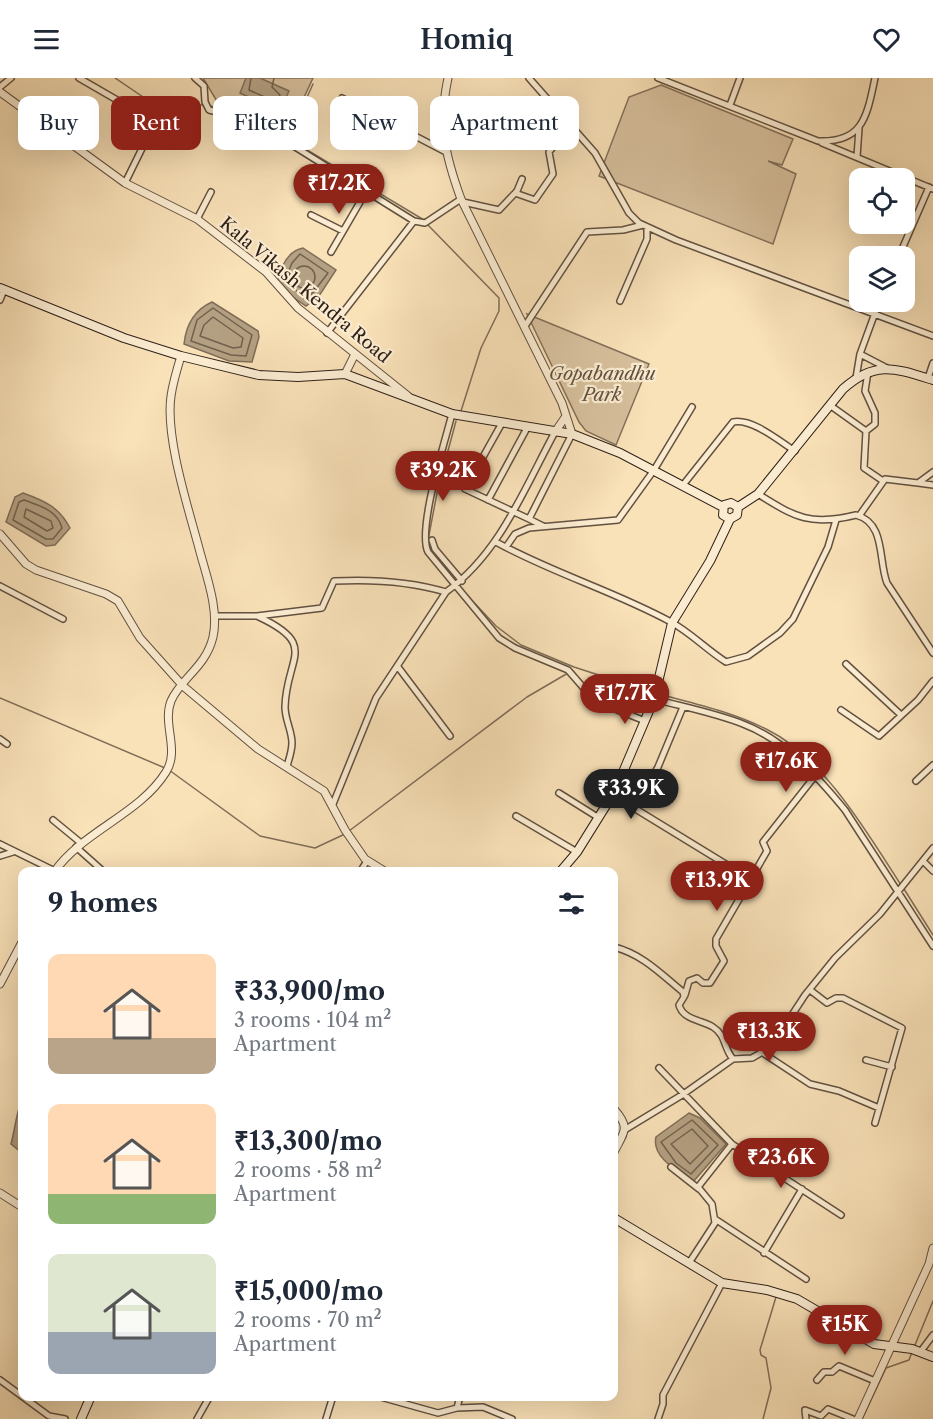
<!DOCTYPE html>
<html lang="en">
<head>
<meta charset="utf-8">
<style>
	:root { --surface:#fff; --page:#f6f6f7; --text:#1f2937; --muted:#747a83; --accent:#8f2418 }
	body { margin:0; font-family:"Libre Caslon Text",serif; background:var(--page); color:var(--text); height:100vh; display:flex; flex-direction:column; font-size:22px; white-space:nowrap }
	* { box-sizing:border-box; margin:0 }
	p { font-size:20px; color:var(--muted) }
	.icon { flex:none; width:33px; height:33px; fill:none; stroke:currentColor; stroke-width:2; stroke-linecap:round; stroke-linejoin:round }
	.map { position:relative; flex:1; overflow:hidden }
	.side { position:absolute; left:18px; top:789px; width:600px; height:534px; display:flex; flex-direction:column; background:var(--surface); border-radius:12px; box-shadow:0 6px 24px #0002 }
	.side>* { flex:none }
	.top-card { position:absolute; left:18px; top:18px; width:600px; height:54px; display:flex; gap:12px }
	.controls { position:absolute; left:849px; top:90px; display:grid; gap:12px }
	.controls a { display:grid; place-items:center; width:66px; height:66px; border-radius:12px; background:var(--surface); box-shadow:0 6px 24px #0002; font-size:30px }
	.price { position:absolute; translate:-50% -51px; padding:0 14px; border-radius:21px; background:var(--accent); color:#fff; font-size:20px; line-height:39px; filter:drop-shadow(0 2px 3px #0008) }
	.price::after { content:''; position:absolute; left:50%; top:36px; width:18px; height:14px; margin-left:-9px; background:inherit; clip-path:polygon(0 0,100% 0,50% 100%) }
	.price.selected { background:#222; color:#fff }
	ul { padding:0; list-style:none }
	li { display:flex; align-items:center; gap:18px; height:150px; padding:0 30px }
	li span { display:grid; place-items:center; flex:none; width:168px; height:120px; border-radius:12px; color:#555 }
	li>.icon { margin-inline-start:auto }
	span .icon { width:72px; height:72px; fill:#fffc; stroke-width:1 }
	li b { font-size:26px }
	h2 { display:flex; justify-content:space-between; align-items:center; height:72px; padding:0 30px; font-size:26px }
	.tag { padding:0 21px; border-radius:12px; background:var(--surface); box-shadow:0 6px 24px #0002; font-size:21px; line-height:54px }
	.tag.selected { background:var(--accent); color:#fff }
	header { display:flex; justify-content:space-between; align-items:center; height:78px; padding:0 30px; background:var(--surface); font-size:27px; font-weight:600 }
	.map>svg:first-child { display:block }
</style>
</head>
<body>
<header><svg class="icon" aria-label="menu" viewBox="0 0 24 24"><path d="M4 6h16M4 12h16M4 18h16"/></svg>Homiq<svg class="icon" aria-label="heart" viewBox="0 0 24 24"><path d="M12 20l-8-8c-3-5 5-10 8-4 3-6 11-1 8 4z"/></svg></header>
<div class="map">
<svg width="933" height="1341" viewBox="0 0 933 1341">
	<rect width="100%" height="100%" fill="#f9e1b8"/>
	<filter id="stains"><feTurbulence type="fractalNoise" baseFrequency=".00333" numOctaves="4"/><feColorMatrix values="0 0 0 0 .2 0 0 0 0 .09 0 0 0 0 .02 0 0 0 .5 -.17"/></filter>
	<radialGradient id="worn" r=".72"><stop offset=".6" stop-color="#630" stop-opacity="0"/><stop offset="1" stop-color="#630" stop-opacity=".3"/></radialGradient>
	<!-- green -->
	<path fill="#d7c09d" stroke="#83705b" stroke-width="1.5" d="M203 0H313L287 56 237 27 218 25Z
		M661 7 793 61 782 87 768 83 796 96 773 166 599 98 629 19Z
		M527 236 649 286 616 367 586 353 579 344Z"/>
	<!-- water -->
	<path fill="#b4a082" stroke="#7f6d58" stroke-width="1.5" d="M246 0H260L289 13 280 33 240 15Z
		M303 170 336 192 319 218 306 228 281 211 277 206C280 191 287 173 303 170Z
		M212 224 258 253 259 259 252 284 229 283 184 266C186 247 194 232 212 224Z
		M23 415C45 423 59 429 70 450L55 467 46 468 6 444 15 419Z
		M22 1022V1075L11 1066C15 1052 16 1035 22 1022Z
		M689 1035 700 1040 726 1066 693 1104C679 1094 651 1079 656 1059Z"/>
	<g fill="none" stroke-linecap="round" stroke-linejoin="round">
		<!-- shore -->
		<path stroke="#72604e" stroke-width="1.5" d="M251 0 249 12 276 24 280 17 272 9 274 0
			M300 176 328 195 308 221 284 204 292 185Z
			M293 199a11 11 0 1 1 22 0a11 11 0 1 1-22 0Z
			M213 230 252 257 246 278 231 277 191 263 197 242Z
			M213 239 243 260 241 269 233 270 200 258 204 247Z
			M24 422C40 428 57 432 62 450L53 461H46L13 442 19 424Z
			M26 431 51 443 53 450 47 453 24 439Z
			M692 1042 718 1067 691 1096 676 1085 661 1064Z
			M692 1051 708 1068 690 1086 671 1066Z"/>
		<!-- stream -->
		<path stroke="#7f6d58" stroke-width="1.5" d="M115 0 152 25 203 27
			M208 28 239 31 424 142
			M289 59 313 6
			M427 146 499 220V233L481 270 461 333
			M428 462 438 410 456 343
			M430 472 442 487
			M466 516 496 548 521 567 574 589 651 614
			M659 616C696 626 733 634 768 652 824 680 868 756 901 807
			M0 620 165 690
			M169 692 260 758 315 770 345 756
			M349 753 527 619 568 595
			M904 811 933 857
			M915 1267 933 1223
			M763 1341 771 1310 766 1280 761 1277 760 1272 776 1219
			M862 1341 886 1290 909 1282 912 1274"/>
		<!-- minor casing -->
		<g stroke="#625141" stroke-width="8">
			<path id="minor" d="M79 0 155 44 125 105
				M195 0 204 8 205 24 209 32 239 39 284 62 414 143 425 145 461 121
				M529 0 595 75 629 135 639 145 676 162 933 258
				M658 0 818 63C864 65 867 37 875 0
				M0 9 11 0
				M342 20 444 73
				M730 27 740 0
				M822 65 933 111
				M857 79 859 50
				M339 110 346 99
				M515 115 535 122 553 96 549 74 572 46
				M463 124 499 132 517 113 522 101
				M311 137 343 153
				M197 141 211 114
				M331 174 367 112
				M899 178 929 109
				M0 222 4 212
				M620 223 647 161V149
				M525 248 587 154 623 152 643 147
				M327 255 414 143
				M860 276 887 290
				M856 300 860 276 879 224
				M928 300 933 285
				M831 328 866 353 864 390 883 403
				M452 336C445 363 417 452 428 474L499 560 515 570 568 592 595 623 645 643
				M502 345 465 411 529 441
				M866 353 875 346V335L865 313 868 294
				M918 405 933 407
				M683 407 733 344C752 340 779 363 795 373
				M758 416C796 440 811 448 856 437 886 445 878 482 887 505L933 575
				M488 422 527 350
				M859 438 885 401 918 405 933 394
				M543 448 529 441 572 356
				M432 462 435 471 462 503
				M496 464C552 495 614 513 671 544 691 555 707 572 726 584L748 578 780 555 793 541 828 469 836 442
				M506 469 515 456 529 450 618 442 654 392 692 329
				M0 508 63 541
				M215 538H257
				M846 586 901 637
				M398 589 450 658
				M654 621C684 629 715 635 743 646 785 662 817 698 845 732L933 868
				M683 629 658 689 634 730 750 801
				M841 632 879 658 918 622 933 603
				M0 661 7 666
				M287 688C289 681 292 673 292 665 292 653 285 642 285 629 286 579 320 567 257 538L322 530 334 503C373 501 409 503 446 514 500 475 524 411 555 354
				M916 703 933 687
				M559 715 599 740
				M613 716 634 730
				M333 726 376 620 446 514
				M516 738 577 774
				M53 742 81 765
				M0 766 55 793
				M76 769 104 794
				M0 778 13 774
				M923 783 933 793
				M360 794 367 783
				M614 869C642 876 661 896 683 914L684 919 679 927C683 942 702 942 713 949 726 957 724 971 733 981L752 980 771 969 805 917 835 880 880 836 933 770
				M810 912 827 925 836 920H843L902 950 875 1045
				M685 917 689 903 697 900 703 905H710L724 883 716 868V861L767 773 763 764 815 698
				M763 975 810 1006 839 1013 879 1030
				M866 982 892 989
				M659 990 732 1066 698 1109 712 1126 715 1145 689 1185
				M626 1051 682 1017 733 981
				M732 1066 841 1137
				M671 1089 699 1111
				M715 1141 806 1201
				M764 1175 802 1111
				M921 1273 933 1257
				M0 1302 49 1338 65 1341
				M817 1302 824 1294H832L839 1288 875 1303
				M377 1318 438 1335 457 1330 483 1329 512 1341
				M457 1330 460 1318
				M197 1341 210 1318
				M326 1341 333 1318
				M658 1341 663 1326V1317L722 1205
				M806 1341 805 1332 821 1338 828 1331 853 1341"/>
		</g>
		<!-- tertiary casing -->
		<g stroke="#625141" stroke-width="9">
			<path id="tertiary" d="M448 0C438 47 445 77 461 121L562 325 572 356
				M0 14 125 105 197 141 266 194 298 230 408 318
				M345 296 355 276
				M555 354 566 338
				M0 456 26 486 36 492 106 516 118 523 140 560 183 608 258 671 324 713 345 752 365 781 386 794
				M54 794C84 752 139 737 166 694 180 672 162 646 171 623 180 601 206 589 213 559 219 532 207 500 200 474 189 432 165 360 171 318 173 304 177 291 181 278
				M0 906 22 864
				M614 1031C631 1050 624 1054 614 1074
				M0 1115 22 1129
				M858 1341 929 1186 933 1170"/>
		</g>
		<!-- secondary casing -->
		<g stroke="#2f2119" stroke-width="10">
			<path id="secondary" d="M0 210 124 260 181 278 259 297 298 299 345 296 452 336 572 356 620 375 723 429
				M738 429 758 416 843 311C875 282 895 290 933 302
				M560 794 577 774 615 713 654 621 672 545 710 483 730 441 737 437 738 429 731 425 724 427 723 437 730 441
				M614 1140 722 1205 767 1212 797 1221 874 1266 912 1271 933 1279
				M81 1341 91 1318"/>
		</g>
		<!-- minor -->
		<use href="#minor" stroke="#fbecd1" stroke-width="5"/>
		<!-- tertiary -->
		<use href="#tertiary" stroke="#fbecd1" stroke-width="7"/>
		<!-- secondary -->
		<use href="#secondary" stroke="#fbecd1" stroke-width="8"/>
	</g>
	<g text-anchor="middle" stroke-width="4.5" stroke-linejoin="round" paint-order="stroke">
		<!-- street labels -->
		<g font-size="18" fill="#2f2119" stroke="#fbecd1">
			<text transform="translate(305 212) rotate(40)" y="6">Kala Vikash Kendra Road</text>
		</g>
		<!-- park labels -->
		<g font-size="18" font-style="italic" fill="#615141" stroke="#fbecd1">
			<text x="602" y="302">Gopabandhu<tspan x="602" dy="21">Park</tspan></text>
		</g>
	</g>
	<rect width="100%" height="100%" filter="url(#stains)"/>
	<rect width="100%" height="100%" fill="url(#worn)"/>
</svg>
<div class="controls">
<a><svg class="icon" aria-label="locate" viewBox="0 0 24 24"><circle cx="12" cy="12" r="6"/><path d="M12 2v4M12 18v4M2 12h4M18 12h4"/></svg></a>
<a><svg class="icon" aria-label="layers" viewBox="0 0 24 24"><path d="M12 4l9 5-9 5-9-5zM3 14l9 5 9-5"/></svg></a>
</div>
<b class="price" style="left:339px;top:137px">₹17.2K</b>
<b class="price" style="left:443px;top:424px">₹39.2K</b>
<b class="price" style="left:625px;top:647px">₹17.7K</b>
<b class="price" style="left:786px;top:715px">₹17.6K</b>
<b class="price selected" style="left:631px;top:742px">₹33.9K</b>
<b class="price" style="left:717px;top:834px">₹13.9K</b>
<b class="price" style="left:769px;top:985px">₹13.3K</b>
<b class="price" style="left:781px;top:1111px">₹23.6K</b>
<b class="price" style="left:845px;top:1278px">₹15K</b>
<div class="top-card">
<a class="tag">Buy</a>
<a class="tag selected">Rent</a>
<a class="tag">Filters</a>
<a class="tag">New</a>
<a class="tag">Apartment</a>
</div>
<section class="side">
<h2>9 homes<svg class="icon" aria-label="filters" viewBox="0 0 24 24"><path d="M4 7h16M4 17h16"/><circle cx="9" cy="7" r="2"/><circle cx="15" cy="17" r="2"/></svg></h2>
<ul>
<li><span style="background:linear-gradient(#ffd9b3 70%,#b9a48a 0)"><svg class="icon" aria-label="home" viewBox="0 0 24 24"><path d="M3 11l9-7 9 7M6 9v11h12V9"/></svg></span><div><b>₹33,900/mo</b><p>3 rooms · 104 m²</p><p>Apartment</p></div></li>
<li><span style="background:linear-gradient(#ffd9b3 75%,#8fb573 0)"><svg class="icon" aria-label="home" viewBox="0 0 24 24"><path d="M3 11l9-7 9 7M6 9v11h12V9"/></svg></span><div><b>₹13,300/mo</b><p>2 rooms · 58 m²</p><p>Apartment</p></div></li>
<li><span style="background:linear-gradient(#dfe7d0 65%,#9aa5b1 0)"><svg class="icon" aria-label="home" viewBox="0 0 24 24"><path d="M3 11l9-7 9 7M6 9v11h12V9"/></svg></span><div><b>₹15,000/mo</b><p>2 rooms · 70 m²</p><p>Apartment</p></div></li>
</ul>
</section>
</div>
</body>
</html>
